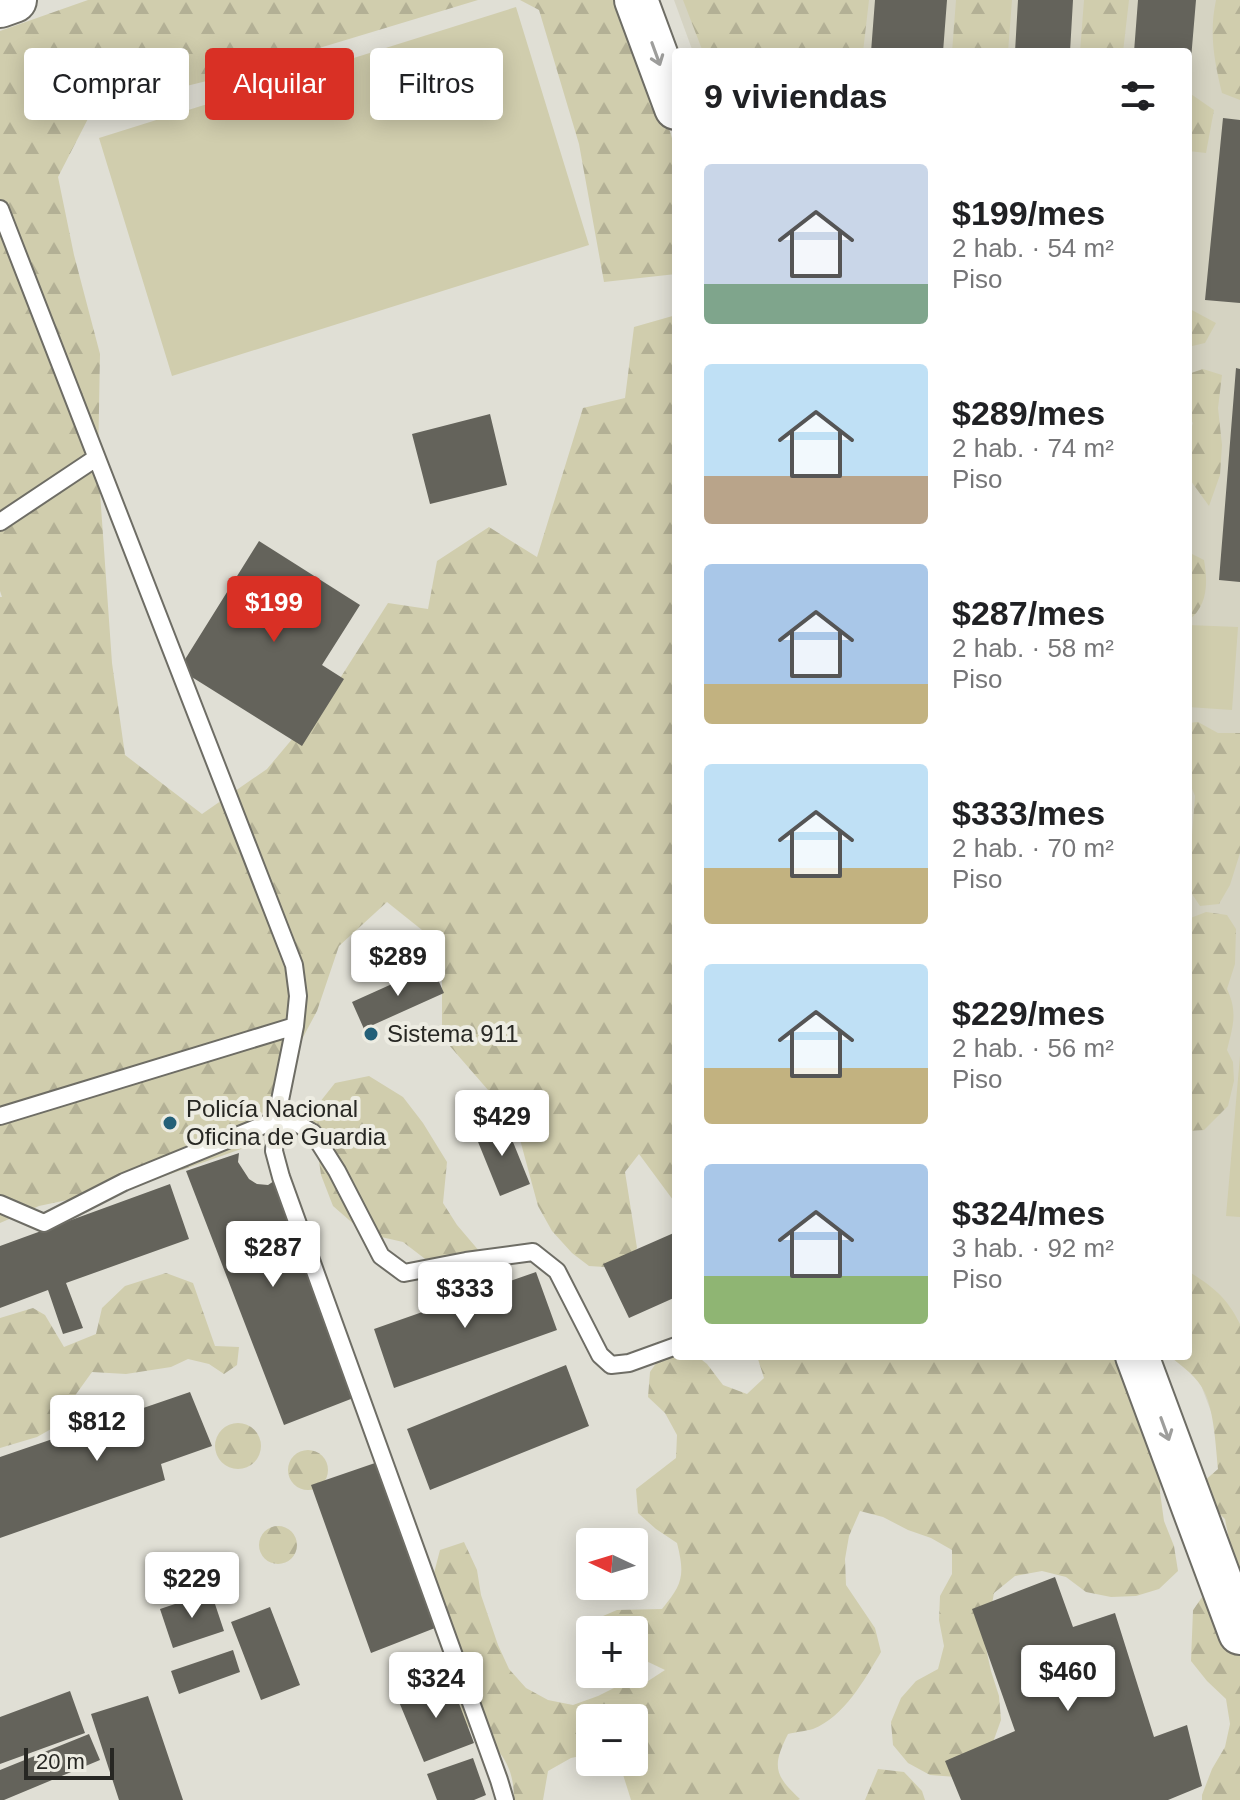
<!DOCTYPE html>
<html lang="es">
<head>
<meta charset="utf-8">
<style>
	:root { --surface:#fff; --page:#f2f2f2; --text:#202124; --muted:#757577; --accent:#d93025 }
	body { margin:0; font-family:Helvetica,sans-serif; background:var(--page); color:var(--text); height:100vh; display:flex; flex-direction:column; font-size:30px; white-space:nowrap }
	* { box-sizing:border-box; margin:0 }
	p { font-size:26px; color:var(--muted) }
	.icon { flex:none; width:44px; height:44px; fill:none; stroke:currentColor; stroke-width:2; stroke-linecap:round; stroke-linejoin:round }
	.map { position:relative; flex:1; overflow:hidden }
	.details { position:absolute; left:672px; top:48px; width:520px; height:1312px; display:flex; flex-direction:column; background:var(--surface); border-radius:8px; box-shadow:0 4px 20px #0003 }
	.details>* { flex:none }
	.top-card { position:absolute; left:24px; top:48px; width:528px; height:72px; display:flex; gap:16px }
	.needle { width:52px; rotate:274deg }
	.fabs { position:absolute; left:576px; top:1528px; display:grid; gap:16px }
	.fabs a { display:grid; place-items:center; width:72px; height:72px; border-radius:8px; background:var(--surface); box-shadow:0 4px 20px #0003; font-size:40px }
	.scale { position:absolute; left:24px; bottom:20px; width:90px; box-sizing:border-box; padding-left:8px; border:4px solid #272723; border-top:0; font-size:22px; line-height:28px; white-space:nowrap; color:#272723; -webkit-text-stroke:6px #edece2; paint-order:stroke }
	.price { position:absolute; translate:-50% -68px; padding:0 18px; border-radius:8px; background:#fff; color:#222; font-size:26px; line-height:52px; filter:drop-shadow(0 2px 4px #0008) }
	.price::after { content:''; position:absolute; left:50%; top:48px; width:24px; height:18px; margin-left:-12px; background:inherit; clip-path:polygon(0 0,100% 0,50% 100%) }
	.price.active { background:var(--accent); color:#fff }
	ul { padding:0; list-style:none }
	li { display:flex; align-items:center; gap:24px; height:200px; padding:0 32px }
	li span { display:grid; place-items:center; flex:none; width:224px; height:160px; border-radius:8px; color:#555 }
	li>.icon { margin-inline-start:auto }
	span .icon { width:96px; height:96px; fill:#fffc; stroke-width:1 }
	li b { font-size:34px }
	h2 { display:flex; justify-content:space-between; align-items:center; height:96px; padding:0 32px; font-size:34px }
	.tag { padding:0 28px; border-radius:8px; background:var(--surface); box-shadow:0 4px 20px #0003; font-size:28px; line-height:72px }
	.tag.active { background:var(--accent); color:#fff }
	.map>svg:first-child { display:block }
</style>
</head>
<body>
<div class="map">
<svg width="1240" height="1800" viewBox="0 0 1240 1800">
	<defs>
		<pattern id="forest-firs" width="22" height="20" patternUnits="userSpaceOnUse" patternTransform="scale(2)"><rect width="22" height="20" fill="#d0cdad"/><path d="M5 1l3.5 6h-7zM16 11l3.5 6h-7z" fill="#b3b095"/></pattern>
	</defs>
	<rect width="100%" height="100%" fill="#e0dfd5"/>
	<!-- built -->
	<path fill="#d5d3c2" d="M674 0H1240V1488L1188 1351V52H693Z"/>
	<!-- grass -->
	<path fill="#d0cdad" d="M516 7 589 245 172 376 99 138Z
		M1188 625 1238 627 1232 710 1188 707Z
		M1240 1056V1217L1226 1216Z"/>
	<!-- forest -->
	<path fill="url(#forest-firs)" d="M88 0H478L223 77 93 109 58 177 74 255 100 354 98 464 112 663 125 755 202 814 267 769 330 694 388 603 428 609 437 561 489 527 537 557 583 408 625 398 634 327 676 315V1204L639 1154 625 1172 637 1248 620 1268 589 1266 572 1253 552 1231 538 1206 515 1121 442 1037V946L387 902 339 946 317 1011 244 1148 142 1184 39 1206 0 1223V597H2L0 591V31Z
		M520 0H629L676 151V274L604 282 579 144 539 10Z
		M683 0H869L863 52H703Z
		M956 0H1012L1008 52H952Z
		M1084 0H1129L1123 52H1080Z
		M1216 0H1240V100L1222 93C1214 60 1209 33 1216 0Z
		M1188 92 1214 110 1206 153 1188 151Z
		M1188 305 1190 309 1216 323 1205 343 1188 347Z
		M1203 369 1222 375 1218 408 1222 445 1220 475 1209 506 1188 477V437L1193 423 1188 417V374Z
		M1188 552 1204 560C1208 583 1208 606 1188 621Z
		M1198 722 1218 733H1240V853L1230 885 1219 904 1200 906 1188 888 1195 796 1188 779V723Z
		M1206 912 1227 915 1236 929 1235 964 1227 989C1238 1012 1233 1026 1227 1050L1233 1062 1234 1081 1228 1106 1204 1130 1188 1131V919Z
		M369 1076 403 1097 423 1123 447 1162 443 1203 457 1225 480 1252 478 1274 451 1285 433 1265 403 1242 364 1233 333 1206 321 1175 312 1112 335 1083Z
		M1188 1271C1213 1287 1226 1296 1240 1324V1800H1202V1795L1212 1769 1225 1747 1230 1724 1226 1699 1207 1681 1191 1661 1193 1610 1232 1555 1225 1519 1212 1507 1203 1482 1218 1469C1216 1448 1214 1412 1205 1393 1198 1377 1182 1366 1169 1356H1188Z
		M166 1273 193 1283 215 1346 239 1347 237 1365 224 1374 209 1364 188 1359 171 1367 126 1374 92 1372 74 1397V1416L37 1437 0 1448V1318L33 1308 45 1315 64 1347 96 1334 102 1308 125 1286Z
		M676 1349V1356H697L707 1364 723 1385 747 1394 764 1378 757 1356H1119L1162 1463 1160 1492 1164 1521 1174 1546 1178 1571 1159 1589 1136 1596 1111 1597 1086 1592 1066 1577 1042 1571 1015 1576 994 1593 985 1644 991 1671 999 1696 1001 1720 992 1745 956 1777 930 1775 908 1763 893 1745 891 1722 901 1698 916 1681 938 1669 944 1646 939 1620 940 1596 952 1574V1550L931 1538 908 1530 883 1517 860 1511 849 1536 845 1559 846 1585 875 1628 881 1652C865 1679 844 1717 813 1729 806 1731 796 1732 788 1734 772 1766 774 1775 800 1799L798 1800H631L620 1765 614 1762H634V1718H590V1754L571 1758 548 1771 543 1800H514C514 1757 494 1744 461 1722L460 1696 465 1674 447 1622 441 1596 434 1573 440 1550 464 1542 477 1570 481 1595 498 1645 509 1669 526 1688 548 1700 573 1705 598 1696 620 1685 645 1683 665 1670 642 1659 634 1657V1630H595L596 1619 617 1610 662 1609C683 1584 685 1575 677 1543L656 1529 638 1513 636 1489 676 1458 677 1435 665 1413 648 1397 650 1372 663 1353Z
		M215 1446a23 23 0 1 1 46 0a23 23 0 1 1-46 0Z
		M288 1470a20 20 0 1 1 40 0a20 20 0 1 1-40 0Z
		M259 1545a19 19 0 1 1 38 0a19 19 0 1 1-38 0Z
		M878 1769 904 1772 922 1791 925 1800H865Z"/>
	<!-- building -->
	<path fill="#64635b" d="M875 0H947L943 52H871Z
		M1018 0H1073L1070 52H1015Z
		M1138 0H1196L1190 71H1188V52H1134Z
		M1223 118 1240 120V303L1205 300Z
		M1236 368 1240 369V582L1219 580Z
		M490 414 507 485 430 504 412 434Z
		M259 541 360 605 322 665 344 679 302 746 179 669Z
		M432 966 444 993 364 1029 352 1002Z
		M504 1120 530 1184 500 1196 474 1132Z
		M239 1153 238 1162 249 1179 257 1184 268 1185 277 1179 356 1397 284 1425 186 1171Z
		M170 1184 189 1239 66 1283 83 1328 63 1334 48 1290 0 1308V1246Z
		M676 1232V1297L629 1318 603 1264Z
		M536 1272 557 1330 394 1388 374 1329Z
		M566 1365 589 1426 430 1490 407 1429Z
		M190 1392 212 1446 161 1464 165 1480 0 1538V1457Z
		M375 1463 435 1628 371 1653 311 1485Z
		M1055 1577 1073 1627 1115 1613 1154 1737 1187 1725 1202 1786 1168 1800H961L945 1761 1015 1731 972 1609Z
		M211 1592 224 1631 173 1648 160 1609Z
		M270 1607 300 1685 261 1700 231 1622Z
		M233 1650 240 1672 179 1694 171 1671Z
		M449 1677 474 1743 424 1762 397 1697Z
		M70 1691 85 1733 0 1764V1717Z
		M148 1696 183 1800H119L91 1714Z
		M89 1734 100 1760 4 1800H0V1770Z
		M473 1758 486 1795 474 1800H437L427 1774Z"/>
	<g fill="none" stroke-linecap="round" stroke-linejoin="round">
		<!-- service casing -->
		<g stroke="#6e6d65" stroke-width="20">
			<path id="service" d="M0 209 294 965 298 996 295 1026 276 1120 274 1151 281 1177 499 1780 505 1800
				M0 522 96 458
				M0 1116 295 1026
				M0 1204 44 1223 124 1182 276 1120 295 1122 313 1133 337 1171 381 1256 404 1273 466 1261 533 1252 557 1271 600 1355 611 1365 629 1363 676 1346"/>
		</g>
		<!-- tertiary casing -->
		<g stroke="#6e6d65" stroke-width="46">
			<path id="tertiary" d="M636 0 676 108
				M1137 1356 1240 1633"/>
		</g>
		<!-- primary casing -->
		<g stroke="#6e6d65" stroke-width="48">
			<path id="primary" d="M0 5 14 0"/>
		</g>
		<!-- service -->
		<use href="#service" stroke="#fff" stroke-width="16"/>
		<!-- tertiary -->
		<use href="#tertiary" stroke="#fff" stroke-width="42"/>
		<!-- primary -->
		<use href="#primary" stroke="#fff" stroke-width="44"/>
	</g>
	<!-- one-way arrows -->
	<defs><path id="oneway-shaft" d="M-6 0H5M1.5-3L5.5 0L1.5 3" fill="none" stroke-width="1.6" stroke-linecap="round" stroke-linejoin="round" transform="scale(2)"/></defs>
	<g stroke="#9e9e9c">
		<use href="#oneway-shaft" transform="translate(656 54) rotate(70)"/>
		<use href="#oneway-shaft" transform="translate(1165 1429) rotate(70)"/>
	</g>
	<!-- markers -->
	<g fill="#246078" stroke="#edece2" stroke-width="3">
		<circle cx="371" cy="1034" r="8"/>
		<circle cx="170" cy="1123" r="8"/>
	</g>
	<g text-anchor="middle" stroke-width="8" stroke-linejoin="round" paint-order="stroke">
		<!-- poi labels -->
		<g font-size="24" fill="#272723" stroke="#edece2" text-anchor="start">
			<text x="387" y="1042">Sistema 911</text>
			<text x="186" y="1117">Policía Nacional<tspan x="186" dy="28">Oficina de Guardia</tspan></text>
		</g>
	</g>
</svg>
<div class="fabs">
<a><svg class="needle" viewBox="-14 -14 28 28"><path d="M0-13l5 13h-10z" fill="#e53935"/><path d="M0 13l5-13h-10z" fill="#757577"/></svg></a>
<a>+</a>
<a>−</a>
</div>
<div class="scale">20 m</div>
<b class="price active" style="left:274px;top:644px">$199</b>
<b class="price" style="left:398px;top:998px">$289</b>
<b class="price" style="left:502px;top:1158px">$429</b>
<b class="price" style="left:273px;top:1289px">$287</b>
<b class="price" style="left:465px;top:1330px">$333</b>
<b class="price" style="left:97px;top:1463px">$812</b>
<b class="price" style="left:192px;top:1620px">$229</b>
<b class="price" style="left:1068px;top:1713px">$460</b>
<b class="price" style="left:436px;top:1720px">$324</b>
<div class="top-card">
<a class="tag">Comprar</a>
<a class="tag active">Alquilar</a>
<a class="tag">Filtros</a>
</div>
<section class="details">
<h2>9 viviendas<svg class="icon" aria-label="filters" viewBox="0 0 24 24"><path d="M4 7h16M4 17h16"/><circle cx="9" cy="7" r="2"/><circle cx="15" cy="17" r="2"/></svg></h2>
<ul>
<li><span style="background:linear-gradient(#c9d6e8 75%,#7fa58c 0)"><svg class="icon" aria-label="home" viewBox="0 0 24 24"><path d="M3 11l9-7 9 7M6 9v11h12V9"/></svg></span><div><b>$199/mes</b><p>2 hab. · 54 m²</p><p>Piso</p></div></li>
<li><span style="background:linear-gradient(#bfe0f5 70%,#b9a48a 0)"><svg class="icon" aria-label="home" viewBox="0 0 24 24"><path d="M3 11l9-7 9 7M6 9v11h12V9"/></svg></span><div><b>$289/mes</b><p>2 hab. · 74 m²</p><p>Piso</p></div></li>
<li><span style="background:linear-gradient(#a9c7e8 75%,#c2b280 0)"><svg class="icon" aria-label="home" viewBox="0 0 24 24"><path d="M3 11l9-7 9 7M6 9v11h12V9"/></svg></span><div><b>$287/mes</b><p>2 hab. · 58 m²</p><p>Piso</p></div></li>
<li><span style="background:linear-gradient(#bfe0f5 65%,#c2b280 0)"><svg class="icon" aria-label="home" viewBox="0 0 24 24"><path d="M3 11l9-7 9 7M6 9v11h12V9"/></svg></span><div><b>$333/mes</b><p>2 hab. · 70 m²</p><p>Piso</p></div></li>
<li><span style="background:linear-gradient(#bfe0f5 65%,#c2b280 0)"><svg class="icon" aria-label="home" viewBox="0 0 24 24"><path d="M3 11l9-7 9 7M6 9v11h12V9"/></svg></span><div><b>$229/mes</b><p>2 hab. · 56 m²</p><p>Piso</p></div></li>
<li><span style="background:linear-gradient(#a9c7e8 70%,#8fb573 0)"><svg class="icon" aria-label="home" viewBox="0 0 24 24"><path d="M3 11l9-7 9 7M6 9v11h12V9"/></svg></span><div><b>$324/mes</b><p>3 hab. · 92 m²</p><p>Piso</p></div></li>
</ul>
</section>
</div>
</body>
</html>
